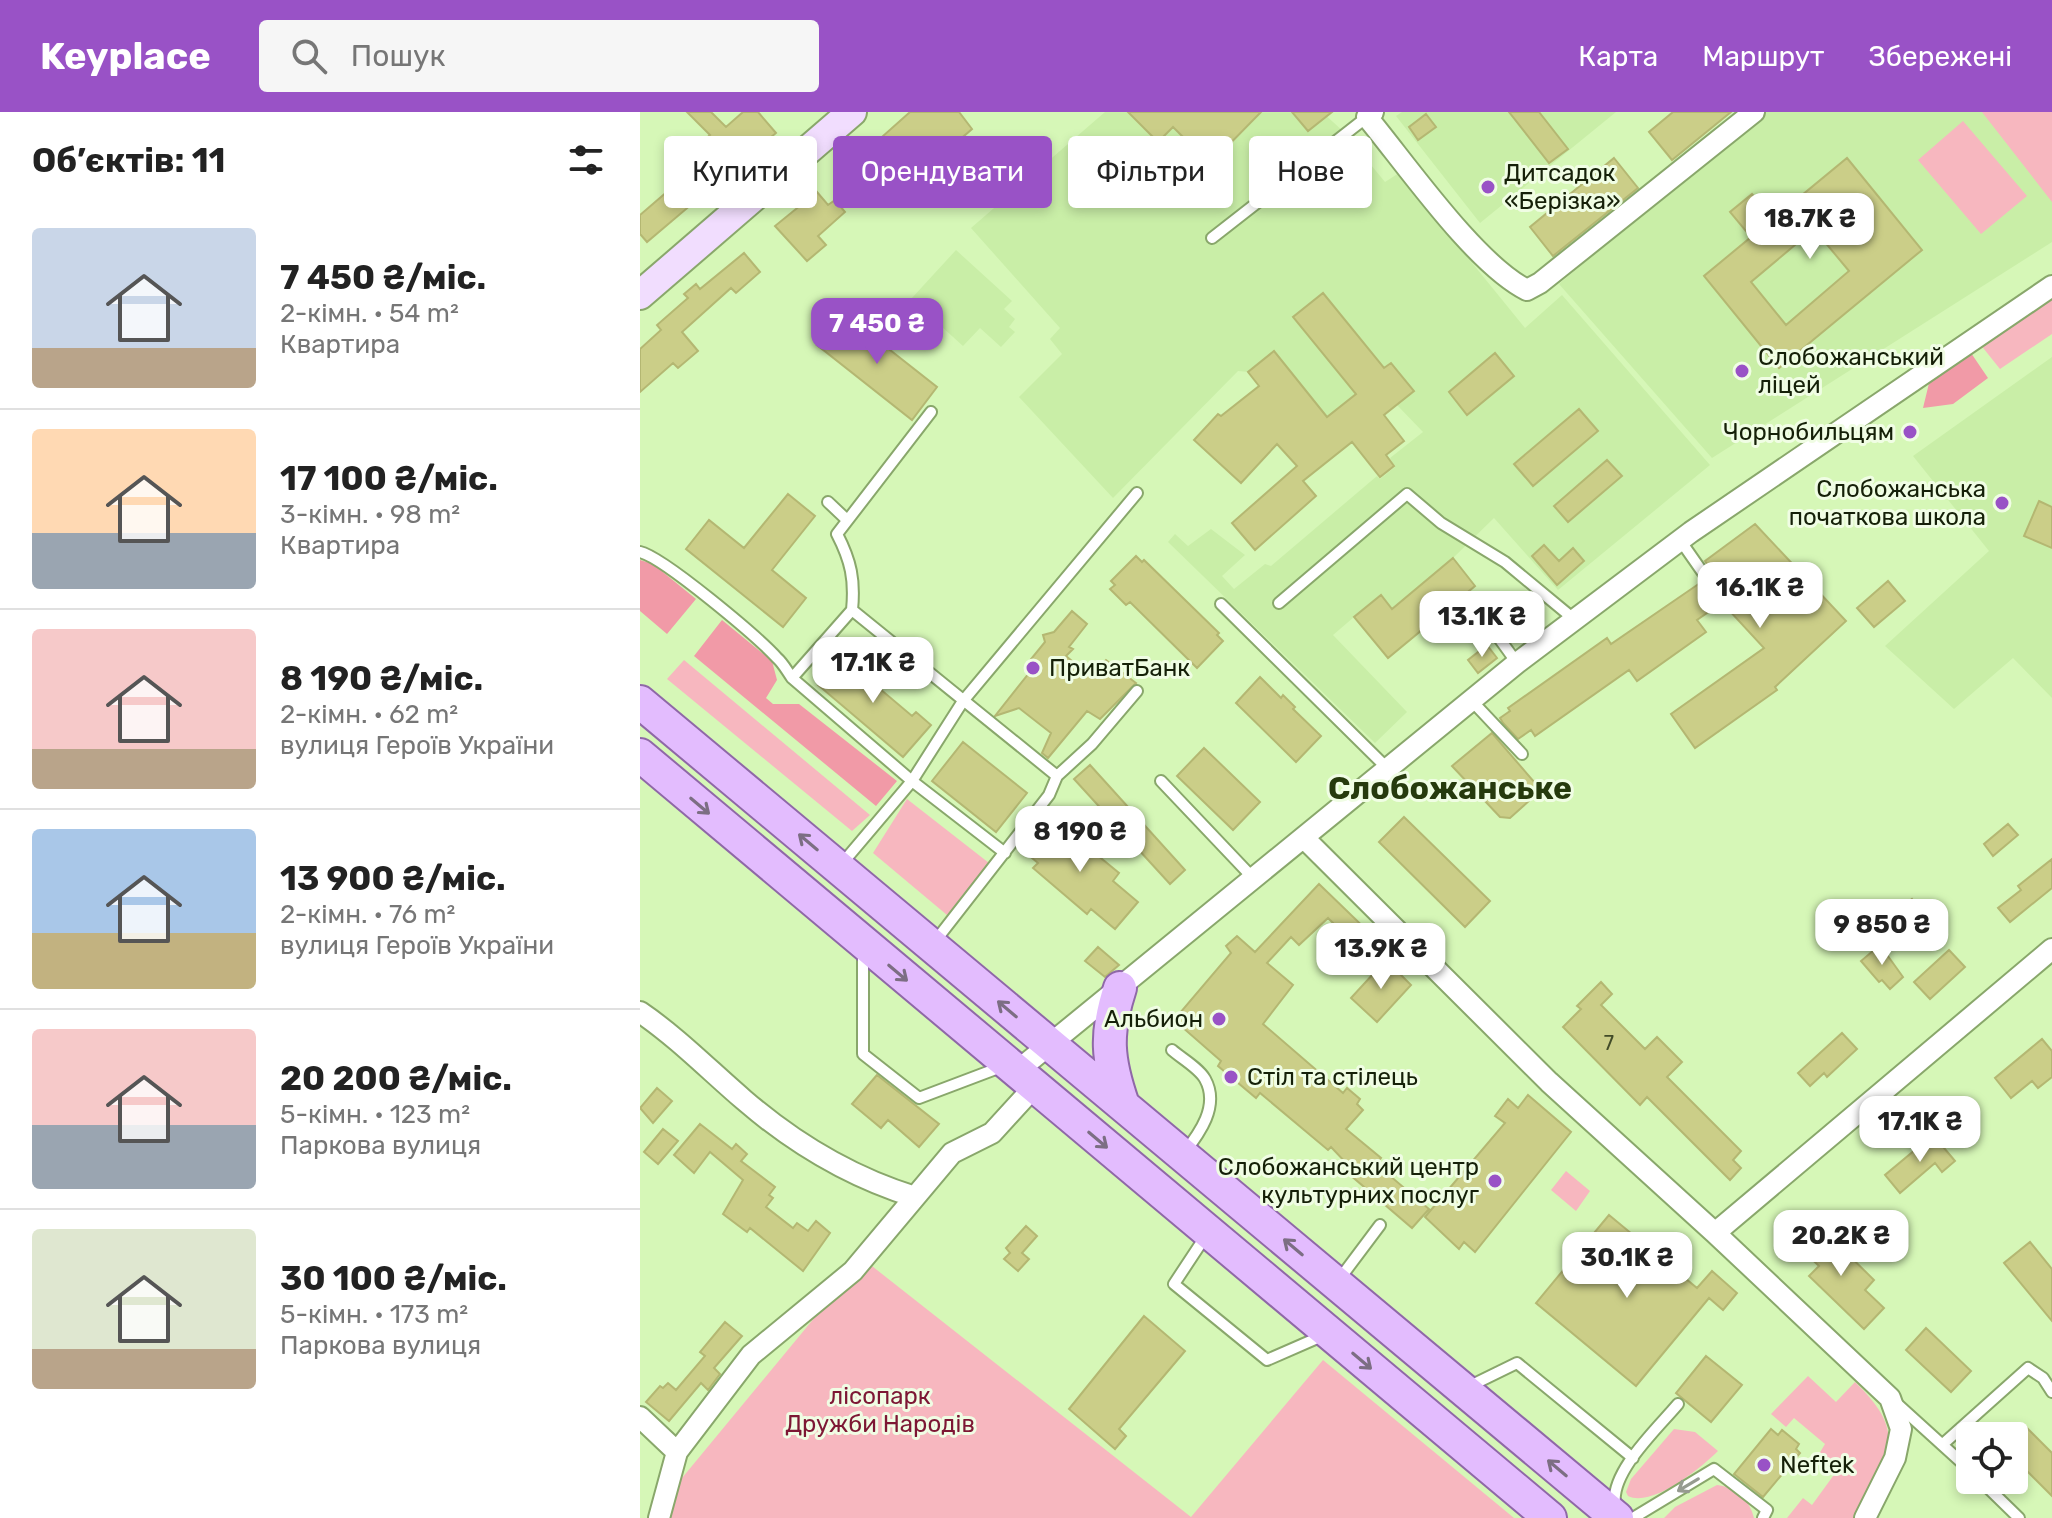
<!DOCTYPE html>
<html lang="uk">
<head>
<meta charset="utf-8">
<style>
	:root { --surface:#fff; --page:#f6f6f6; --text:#222; --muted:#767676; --line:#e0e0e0; --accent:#9952c6 }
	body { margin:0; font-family:Rubik,sans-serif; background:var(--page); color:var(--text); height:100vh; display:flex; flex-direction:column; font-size:30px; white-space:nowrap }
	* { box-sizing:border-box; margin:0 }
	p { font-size:26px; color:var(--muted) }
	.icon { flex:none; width:44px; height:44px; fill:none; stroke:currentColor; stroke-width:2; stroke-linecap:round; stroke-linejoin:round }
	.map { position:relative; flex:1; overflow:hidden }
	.panel { display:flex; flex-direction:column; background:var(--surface); width:640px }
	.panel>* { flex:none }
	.hud { position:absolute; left:24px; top:24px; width:760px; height:72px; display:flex; gap:16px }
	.fabs { position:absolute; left:1316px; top:1310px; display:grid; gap:16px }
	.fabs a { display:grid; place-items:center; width:72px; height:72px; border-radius:8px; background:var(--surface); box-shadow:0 4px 12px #0003; font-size:40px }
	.price { position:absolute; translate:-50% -68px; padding:0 18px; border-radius:16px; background:#fff; color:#222; font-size:26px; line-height:52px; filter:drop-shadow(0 2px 4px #0008) }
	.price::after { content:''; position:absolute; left:50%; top:48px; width:24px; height:18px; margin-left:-12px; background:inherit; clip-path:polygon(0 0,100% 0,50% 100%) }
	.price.selected { background:var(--accent); color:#fff }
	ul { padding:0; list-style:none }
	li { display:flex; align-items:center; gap:24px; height:200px; padding:0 32px }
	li+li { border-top:2px solid var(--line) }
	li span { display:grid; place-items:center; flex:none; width:224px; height:160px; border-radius:8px; color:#555 }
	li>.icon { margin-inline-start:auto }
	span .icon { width:96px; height:96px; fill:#fffc; stroke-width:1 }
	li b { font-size:34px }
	h2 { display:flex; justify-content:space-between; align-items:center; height:96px; padding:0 32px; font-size:34px }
	.chip { padding:0 28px; border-radius:8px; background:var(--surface); box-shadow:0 4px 12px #0003; font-size:28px; line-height:72px }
	.chip.selected { background:var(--accent); color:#fff }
	header { display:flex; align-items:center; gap:48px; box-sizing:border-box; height:112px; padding:0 40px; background:var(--accent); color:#fff }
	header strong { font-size:38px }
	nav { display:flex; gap:44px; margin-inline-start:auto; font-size:28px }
	.search { width:560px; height:72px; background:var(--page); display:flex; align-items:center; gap:20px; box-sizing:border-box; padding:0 28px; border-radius:8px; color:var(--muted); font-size:30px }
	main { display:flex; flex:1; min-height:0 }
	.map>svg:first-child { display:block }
</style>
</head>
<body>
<header>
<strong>Keyplace</strong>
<div class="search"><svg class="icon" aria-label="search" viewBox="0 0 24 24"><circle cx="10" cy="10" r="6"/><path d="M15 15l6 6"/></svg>Пошук</div>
<nav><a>Карта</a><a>Маршрут</a><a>Збережені</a></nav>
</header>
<main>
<section class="panel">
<h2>Об’єктів: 11<svg class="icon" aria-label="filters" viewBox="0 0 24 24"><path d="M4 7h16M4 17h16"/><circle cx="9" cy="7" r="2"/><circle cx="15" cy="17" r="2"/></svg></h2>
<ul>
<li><span style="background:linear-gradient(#c9d6e8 75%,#b9a48a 0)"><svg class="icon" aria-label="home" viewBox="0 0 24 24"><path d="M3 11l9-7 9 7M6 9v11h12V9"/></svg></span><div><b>7 450 ₴/міс.</b><p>2-кімн. · 54 m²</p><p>Квартира</p></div></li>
<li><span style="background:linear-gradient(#ffd9b3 65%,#9aa5b1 0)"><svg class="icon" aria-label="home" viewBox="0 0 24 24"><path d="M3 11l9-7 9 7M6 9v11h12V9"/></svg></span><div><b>17 100 ₴/міс.</b><p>3-кімн. · 98 m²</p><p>Квартира</p></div></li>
<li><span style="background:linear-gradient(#f6c9c9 75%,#b9a48a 0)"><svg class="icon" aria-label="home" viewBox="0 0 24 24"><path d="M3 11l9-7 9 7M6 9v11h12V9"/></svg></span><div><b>8 190 ₴/міс.</b><p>2-кімн. · 62 m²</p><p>вулиця Героїв України</p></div></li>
<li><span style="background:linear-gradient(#a9c7e8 65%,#c2b280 0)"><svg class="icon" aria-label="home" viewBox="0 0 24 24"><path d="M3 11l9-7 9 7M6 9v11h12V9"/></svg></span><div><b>13 900 ₴/міс.</b><p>2-кімн. · 76 m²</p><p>вулиця Героїв України</p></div></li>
<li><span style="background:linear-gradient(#f6c9c9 60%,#9aa5b1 0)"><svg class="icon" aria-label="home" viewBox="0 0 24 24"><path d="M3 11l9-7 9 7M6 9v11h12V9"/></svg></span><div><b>20 200 ₴/міс.</b><p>5-кімн. · 123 m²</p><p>Паркова вулиця</p></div></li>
<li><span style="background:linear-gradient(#dfe7d0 75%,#b9a48a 0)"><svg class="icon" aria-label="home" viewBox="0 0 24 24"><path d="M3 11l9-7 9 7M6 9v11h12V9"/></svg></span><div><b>30 100 ₴/міс.</b><p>5-кімн. · 173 m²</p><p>Паркова вулиця</p></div></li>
</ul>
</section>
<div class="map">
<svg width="1412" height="1406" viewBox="0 0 1412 1406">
	<rect width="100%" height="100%" fill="#d6f7b7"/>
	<!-- built -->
	<path fill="#c9eea7" d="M465 0H682L704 20 745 70 759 61 885 216 922 183 1070 353 918 478 854 406 813 446 752 497 740 483 714 505 693 523 767 600 735 631 528 430 535 422 548 434 571 417 605 443 582 464 594 477 625 452 631 454 737 364 740 367 755 355 750 346 783 320 757 293 683 353 609 260 598 259 473 386 379 285 422 242 410 227 420 216 331 116Z
		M762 0H976L840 111 756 4Z
		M1120 0H1412V130L1072 346 919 172Z
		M316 138 372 189 364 197 375 207 369 215 375 220 361 235 340 216 323 234 271 187Z
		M1412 245V586L1373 546 1314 597 1245 534 1349 439 1273 344Z"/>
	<!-- green -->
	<path fill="#f7b7bf" d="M1342 0H1412V90Z
		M1323 9 1387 84 1341 122 1278 48Z
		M1412 185V222L1360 257 1340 232Z
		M44 548 230 703 212 719 27 567Z
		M267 687 349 751 307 803 233 741Z
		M926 1059 950 1079 936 1099 911 1078Z
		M223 1147 551 1405 683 1248 874 1406H9Z
		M1168 1264 1196 1290 1215 1270C1272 1325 1245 1343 1218 1406H1147L1163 1386 1172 1393 1196 1360 1179 1342 1185 1332 1154 1306 1146 1315 1131 1302Z
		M1034 1317 1055 1320 1078 1339C1061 1356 1012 1396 988 1384L986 1380 991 1367Z
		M1077 1373C1095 1375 1110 1388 1114 1406H1024L1035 1395Z"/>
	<!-- forest -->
	<path fill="#f19aa7" d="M1331 241 1348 266 1313 292 1283 296 1291 263Z
		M0 448 13 452 56 487 27 522 0 499Z
		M82 508 132 549 137 568 126 586 133 592H159L257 669 236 694 54 544Z"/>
	<!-- building -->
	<path fill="#cbce88" stroke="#b4b772" stroke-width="2" fill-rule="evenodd" d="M47 0H71L86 15 103 0H118L136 21 88 61 62 30 70 23Z
		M270 0H319L332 17 288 55 272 36 261 45 243 24Z
		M488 0H621L570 52 533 15 518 30Z
		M652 0H692L668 19Z
		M869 0H899L928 37 909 51Z
		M1033 0H1091L1032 48 1009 20Z
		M786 2 796 15 778 28 769 15Z
		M974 46 998 76 913 144 890 115Z
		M1207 46 1282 138 1139 256 1064 164 1111 125 1090 100 1112 82 1133 107ZM1174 117 1209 159 1146 213 1111 170Z
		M74 59 87 74 67 91 54 76Z
		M35 73 52 92 7 130 0 122V103Z
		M177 80 188 93 195 88 205 100 178 124 186 133 167 149 135 114Z
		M104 141 120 160 96 181 91 176 42 220 58 239 38 256 33 251 0 280V237L21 218 17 213 48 186 44 182 56 172 60 177Z
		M683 181 744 256 751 251 774 279 744 303 764 329 746 343 754 354 740 365 712 330 663 369 676 384 615 438 592 411 657 354 637 332 601 371 554 328 578 302 581 304 619 274 608 260 634 239 687 305 716 282 653 205Z
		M203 201 297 275 272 308 177 233Z
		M855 241 874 264 827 303 809 280Z
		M939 297 958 319 893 374 874 352Z
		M967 348 982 364 928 410 914 394Z
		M148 382 175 404 132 458 166 486 143 515 46 437 69 408 104 436Z
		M1399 389 1412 395V436L1384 424Z
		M1115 412 1206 509 1135 575 1137 578 1055 636 1031 602 1124 536 1086 495 1089 491V484L1065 449Z
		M904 433 919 449 933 436 944 449 917 473 892 444Z
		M496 444 502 450 504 448 579 521 577 523 583 529 557 556 490 490 486 493 470 477 475 473 471 469Z
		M813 446 835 474 748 546 714 505 741 483 752 497Z
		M1248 469 1265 489 1234 515 1217 496Z
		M1060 471 1077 494 1057 508 1066 520 997 569 989 558 895 624 891 618 878 627 863 611 860 606 870 599 868 596 967 526 971 532Z
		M432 499 447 512 429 535 433 537 426 544 450 564 466 548 496 571 460 607 447 599 408 646 402 641 411 621 379 596 355 604 393 556 387 552 405 530 403 523 414 520Z
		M847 533 857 546 838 561 828 548Z
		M207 539 232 560 227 566 272 604 276 600 291 613 263 645 178 573Z
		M620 565 641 586 643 583 655 595 653 597 681 624 656 650 596 591Z
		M852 621 901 678 870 706 860 705 812 654Z
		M323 630 387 681 356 720 292 669Z
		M564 636 620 690 593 718 537 664Z
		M450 653 545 758 530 772 434 667Z
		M764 705 850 789 825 815 739 730Z
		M412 706 479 761 473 769 498 790 475 817 451 797 447 802 393 756 398 751 385 740Z
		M1368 712 1378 723 1353 744 1344 732Z
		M1412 747V776L1370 810 1358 796 1381 778 1378 774Z
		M679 772 736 827 723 841 688 806 659 833 651 825 627 851 653 873 623 912 703 981 707 976 720 987 717 992 723 998 706 1017 741 1046 736 1052 789 1097 772 1116 709 1062 710 1055 691 1035 688 1038 620 981 616 986 578 954 581 949 534 908 591 841 586 834 597 824 615 840Z
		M1272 787 1283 801 1250 827 1240 814Z
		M1240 833 1263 865 1250 877 1242 868 1239 870 1221 849Z
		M458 835 479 853 465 865 445 849Z
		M1309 838 1325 855 1290 887 1274 870Z
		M746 848 771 873 737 910 711 886Z
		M961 870 972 882 961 893 1005 937 1017 925 1042 950 1027 965 1101 1039 1093 1048 1101 1056 1090 1068 1007 985 1000 993 923 915 941 897 937 894Z
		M1202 921 1217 937 1187 965 1184 961 1170 974 1158 961Z
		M1402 927 1412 939V965L1398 976 1392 969 1371 986 1355 966Z
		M237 963 299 1012 279 1035 248 1008 241 1016 212 992Z
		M17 976 32 989 13 1011 0 996Z
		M888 983 931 1020 835 1140 824 1130 819 1137 785 1105 865 1011 855 1004 868 987 878 996Z
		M60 1012 92 1037 96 1032 107 1042 101 1049 135 1075 129 1083 133 1086 126 1095 153 1116 157 1111 168 1119 176 1109 190 1121 163 1159 110 1116 107 1120 83 1102 103 1068 70 1040 54 1061 34 1043Z
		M23 1017 38 1029 18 1052 4 1040Z
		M1293 1023 1315 1049 1302 1060 1295 1051 1260 1081 1245 1063Z
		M969 1103 1057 1176 1072 1159 1097 1181 1083 1198 1069 1186 996 1274 896 1191Z
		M386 1114 397 1124 382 1141 389 1147 378 1159 364 1147 370 1141 366 1136Z
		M1179 1114 1234 1168 1225 1178 1244 1196 1224 1217 1169 1164 1179 1154 1159 1135Z
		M1390 1130 1412 1157V1209L1364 1151Z
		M504 1204 545 1239 479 1317 486 1324 475 1337 429 1297Z
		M85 1210 102 1224 74 1256 80 1262 68 1278 61 1271 29 1309 6 1290 20 1274 23 1276 28 1271 36 1278 65 1244 60 1240Z
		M1286 1216 1331 1259 1311 1280 1266 1238Z
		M1066 1244 1102 1273 1071 1310 1036 1281Z
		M1384 1313 1412 1341V1384L1374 1346V1323Z
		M1131 1317 1138 1323 1142 1318 1159 1332 1156 1337 1160 1341 1123 1385 1094 1362Z"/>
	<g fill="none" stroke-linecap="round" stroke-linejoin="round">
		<!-- lane casing -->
		<g stroke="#89a76b" stroke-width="14">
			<path id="lane" d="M572 126 727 5 724 1
				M188 390 206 407
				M1040 428 1082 488
				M0 440C23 445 118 525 137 546 143 551 147 559 152 566L272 669 365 741
				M639 491 767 382 801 411 865 450 935 508
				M581 492 747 656
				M835 493 877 551
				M212 498C215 468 211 449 197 422L291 300
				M152 566 212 498 417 664
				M831 588 882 642
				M521 669 614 767
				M200 754 272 669 323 589 497 381
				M293 832 409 683 417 664 452 632 497 579
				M223 837V942L279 986 361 955
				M532 938C541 946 559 956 565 967 580 994 559 1022 544 1041
				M567 1122 534 1172 627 1248 682 1224
				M698 1169 740 1113
				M830 1274 877 1251 993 1346
				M1255 1290 1330 1358
				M1303 1332 1388 1256 1403 1266 1412 1280
				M1340 1368 1379 1406
				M975 1393C970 1360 1017 1317 1038 1292
				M993 1406 1074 1357 1127 1398 1123 1406"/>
		</g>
		<!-- street casing -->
		<g stroke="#89a76b" stroke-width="24">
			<path id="street" d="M733 0 727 5C766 52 835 152 887 178L900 171 1114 0
				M665 727 909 970 1075 1121 1250 1286 1261 1317 1255 1346 1225 1406
				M0 900C38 926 69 958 104 988 155 1032 210 1065 275 1085
				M376 960 877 551 1051 420 1412 174
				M1075 1121 1412 837
				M0 1305 37 1340
				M19 1406 37 1340 111 1243 213 1159 312 1041 352 1021 394 975"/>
		</g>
		<!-- secondary casing -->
		<g stroke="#89a76b" stroke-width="32">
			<path id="secondary" d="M0 183 212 0"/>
		</g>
		<!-- primary casing -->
		<g stroke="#8f68a7" stroke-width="36">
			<path id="primary" d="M0 590 977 1406
				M0 643 910 1406
				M480 876C465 922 467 947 483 993"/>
		</g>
		<!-- lane -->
		<use href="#lane" stroke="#fff" stroke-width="10"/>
		<!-- street -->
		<use href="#street" stroke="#fff" stroke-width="20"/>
		<!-- secondary -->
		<use href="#secondary" stroke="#f1ddfe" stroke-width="28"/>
		<!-- primary -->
		<use href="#primary" stroke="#e3bcfe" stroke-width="32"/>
	</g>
	<!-- one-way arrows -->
	<defs><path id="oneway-shaft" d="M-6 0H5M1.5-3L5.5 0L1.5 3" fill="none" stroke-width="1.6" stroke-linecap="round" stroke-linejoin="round" transform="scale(2)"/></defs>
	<g stroke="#7c6e83">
		<use href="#oneway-shaft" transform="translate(60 694) rotate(40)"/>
		<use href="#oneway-shaft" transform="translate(168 730) rotate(-140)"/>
		<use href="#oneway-shaft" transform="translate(258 861) rotate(40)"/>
		<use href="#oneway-shaft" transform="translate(367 897) rotate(-140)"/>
		<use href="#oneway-shaft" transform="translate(458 1028) rotate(40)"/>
		<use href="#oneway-shaft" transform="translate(653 1135) rotate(-140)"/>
		<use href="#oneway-shaft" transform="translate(722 1249) rotate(40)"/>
		<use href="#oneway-shaft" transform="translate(917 1356) rotate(-140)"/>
	</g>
	<use stroke="#969b90" href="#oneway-shaft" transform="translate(1048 1373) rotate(149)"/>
	<!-- markers -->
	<g fill="#9952c6" stroke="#f0fde4" stroke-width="3">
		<circle cx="848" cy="75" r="8"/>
		<circle cx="1102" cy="259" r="8"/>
		<circle cx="1270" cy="320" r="8"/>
		<circle cx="1362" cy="391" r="8"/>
		<circle cx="393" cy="556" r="8"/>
		<circle cx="579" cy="907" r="8"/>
		<circle cx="591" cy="965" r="8"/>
		<circle cx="855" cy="1069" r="8"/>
		<circle cx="1124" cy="1353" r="8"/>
	</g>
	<g text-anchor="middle" stroke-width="6" stroke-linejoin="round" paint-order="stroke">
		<!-- number labels -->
		<g font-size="20" fill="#424c28">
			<text x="969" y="938">7</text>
		</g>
		<!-- poi labels -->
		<g font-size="24" fill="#152008" stroke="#f0fde4" text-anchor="start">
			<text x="864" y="69">Дитсадок<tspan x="864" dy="28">«Берізка»</tspan></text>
			<text x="1118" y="253">Слобожанський<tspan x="1118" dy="28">ліцей</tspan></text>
			<text x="1254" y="328" text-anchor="end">Чорнобильцям</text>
			<text x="1346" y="385" text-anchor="end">Cлобожанська<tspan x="1346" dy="28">початкова школа</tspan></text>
			<text x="409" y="564">ПриватБанк</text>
			<text x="563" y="915" text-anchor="end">Альбион</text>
			<text x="607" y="973">Стіл та стілець</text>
			<text x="839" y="1063" text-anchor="end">Слобожанський центр<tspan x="839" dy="28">культурних послуг</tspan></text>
			<text x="1140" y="1361">Neftek</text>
		</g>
		<!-- park labels -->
		<g font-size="24" fill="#7d1734" stroke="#f0fde4">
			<text x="240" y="1292">лісопарк<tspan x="240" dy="28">Дружби Народів</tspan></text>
		</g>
		<!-- district labels -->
		<g font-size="32" font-weight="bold" fill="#263a0d" stroke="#f0fde4">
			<text x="810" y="687">Слобожанське</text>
		</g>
	</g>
</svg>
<div class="fabs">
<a><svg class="icon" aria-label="locate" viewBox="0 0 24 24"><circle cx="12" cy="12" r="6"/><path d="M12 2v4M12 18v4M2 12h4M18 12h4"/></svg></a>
</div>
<b class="price" style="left:1170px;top:149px">18.7K ₴</b>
<b class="price selected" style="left:237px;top:254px">7 450 ₴</b>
<b class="price" style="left:1120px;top:518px">16.1K ₴</b>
<b class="price" style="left:842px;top:547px">13.1K ₴</b>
<b class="price" style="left:233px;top:593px">17.1K ₴</b>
<b class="price" style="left:440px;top:762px">8 190 ₴</b>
<b class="price" style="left:1242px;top:855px">9 850 ₴</b>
<b class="price" style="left:741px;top:879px">13.9K ₴</b>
<b class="price" style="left:1280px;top:1052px">17.1K ₴</b>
<b class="price" style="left:1201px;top:1166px">20.2K ₴</b>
<b class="price" style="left:987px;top:1188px">30.1K ₴</b>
<div class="hud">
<a class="chip">Купити</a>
<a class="chip selected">Орендувати</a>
<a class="chip">Фільтри</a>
<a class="chip">Нове</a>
</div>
</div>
</main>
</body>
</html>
